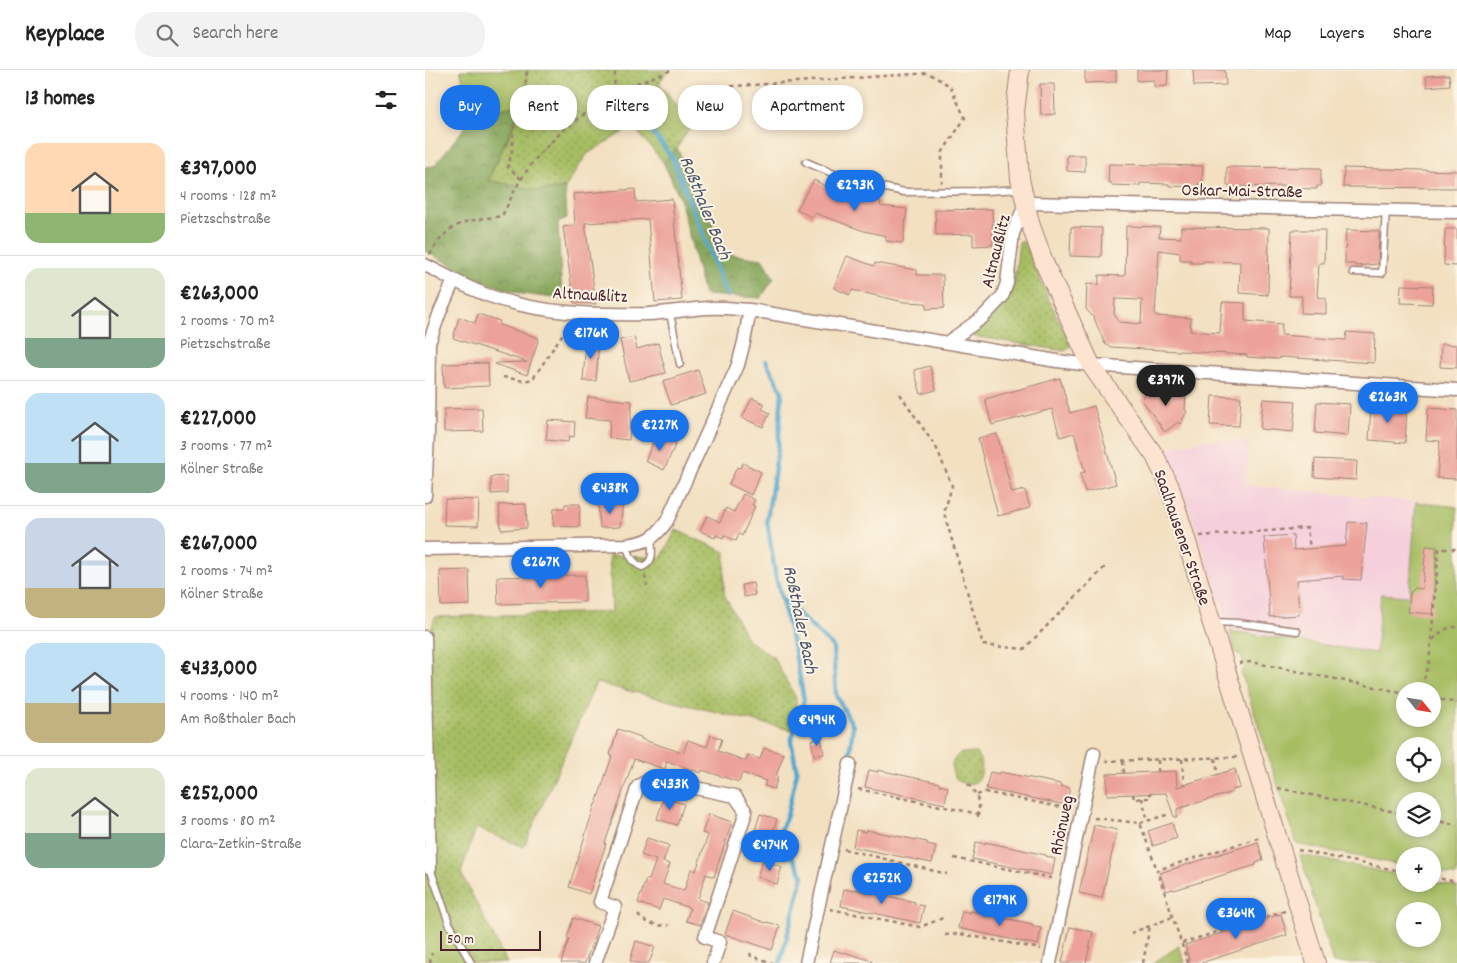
<!DOCTYPE html>
<html lang="en">
<head>
<meta charset="utf-8">
<style>
	:root { --surface:#fff; --page:#f2f2f2; --text:#222; --muted:#767676; --line:#e0e0e0; --accent:#1a73e8 }
	body { margin:0; font-family:Dekko,sans-serif; background:var(--page); color:var(--text); height:100vh; display:flex; flex-direction:column; font-size:19px; white-space:nowrap }
	* { box-sizing:border-box; margin:0 }
	p { font-size:16px; color:var(--muted) }
	.icon { flex:none; width:28px; height:28px; fill:none; stroke:currentColor; stroke-width:2; stroke-linecap:round; stroke-linejoin:round }
	.map { position:relative; flex:1; overflow:hidden }
	.panel { display:flex; flex-direction:column; background:var(--surface); width:425px }
	.panel>* { flex:none }
	.top-card { position:absolute; left:15px; top:15px; width:475px; height:45px; display:flex; gap:10px }
	.needle { width:32px; rotate:120deg }
	.tools { position:absolute; left:971px; top:612px; display:grid; gap:10px }
	.tools a { display:grid; place-items:center; width:45px; height:45px; border-radius:50%; background:var(--surface); box-shadow:0 2px 8px #0003; font-size:25px }
	.scale { position:absolute; left:15px; bottom:12px; width:101px; box-sizing:border-box; padding-left:5px; border:2px solid #4a1f2b; border-top:0; font-size:14px; line-height:18px; white-space:nowrap; color:#4a1f2b; -webkit-text-stroke:4px #fcf5e5; paint-order:stroke }
	.price { position:absolute; translate:-50% -42px; padding:0 11px; border-radius:18px; background:var(--accent); color:#fff; font-size:16px; line-height:32px; filter:drop-shadow(0 1px 2px #0008) }
	.price::after { content:''; position:absolute; left:50%; top:30px; width:15px; height:11px; margin-left:-8px; background:inherit; clip-path:polygon(0 0,100% 0,50% 100%) }
	.price.selected { background:#222; color:#fff }
	ul { padding:0; list-style:none }
	li { display:flex; align-items:center; gap:15px; height:125px; padding:0 25px }
	li+li { border-top:1px solid var(--line) }
	li span { display:grid; place-items:center; flex:none; width:140px; height:100px; border-radius:15px; color:#555 }
	li>.icon { margin-inline-start:auto }
	span .icon { width:60px; height:60px; fill:#fffc; stroke-width:1 }
	li b { font-size:21px }
	h2 { display:flex; justify-content:space-between; align-items:center; height:60px; padding:0 25px; font-size:21px }
	.pill { padding:0 18px; border-radius:20px; background:var(--surface); box-shadow:0 2px 8px #0003; font-size:18px; line-height:45px }
	.pill.selected { background:var(--accent); color:#fff }
	header { display:flex; align-items:center; gap:30px; box-sizing:border-box; height:70px; padding:0 25px; background:var(--surface); border-bottom:1px solid var(--line) }
	header strong { font-size:24px }
	nav { display:flex; gap:28px; margin-inline-start:auto; font-size:18px }
	.search { width:350px; height:45px; background:var(--page); display:flex; align-items:center; gap:12px; box-sizing:border-box; padding:0 18px; border-radius:20px; color:var(--muted); font-size:19px }
	main { display:flex; flex:1; min-height:0 }
	.map>svg:first-child { display:block }
</style>
</head>
<body>
<header>
<strong>Keyplace</strong>
<div class="search"><svg class="icon" aria-label="search" viewBox="0 0 24 24"><circle cx="10" cy="10" r="6"/><path d="M15 15l6 6"/></svg>Search here</div>
<nav><a>Map</a><a>Layers</a><a>Share</a></nav>
</header>
<main>
<section class="panel">
<h2>13 homes<svg class="icon" aria-label="filters" viewBox="0 0 24 24"><path d="M4 7h16M4 17h16"/><circle cx="9" cy="7" r="2"/><circle cx="15" cy="17" r="2"/></svg></h2>
<ul>
<li><span style="background:linear-gradient(#ffd9b3 70%,#8fb573 0)"><svg class="icon" aria-label="home" viewBox="0 0 24 24"><path d="M3 11l9-7 9 7M6 9v11h12V9"/></svg></span><div><b>€397,000</b><p>4 rooms · 128 m²</p><p>Pietzschstraße</p></div></li>
<li><span style="background:linear-gradient(#dfe7d0 70%,#7fa58c 0)"><svg class="icon" aria-label="home" viewBox="0 0 24 24"><path d="M3 11l9-7 9 7M6 9v11h12V9"/></svg></span><div><b>€263,000</b><p>2 rooms · 70 m²</p><p>Pietzschstraße</p></div></li>
<li><span style="background:linear-gradient(#bfe0f5 70%,#7fa58c 0)"><svg class="icon" aria-label="home" viewBox="0 0 24 24"><path d="M3 11l9-7 9 7M6 9v11h12V9"/></svg></span><div><b>€227,000</b><p>3 rooms · 77 m²</p><p>Kölner Straße</p></div></li>
<li><span style="background:linear-gradient(#c9d6e8 70%,#c2b280 0)"><svg class="icon" aria-label="home" viewBox="0 0 24 24"><path d="M3 11l9-7 9 7M6 9v11h12V9"/></svg></span><div><b>€267,000</b><p>2 rooms · 74 m²</p><p>Kölner Straße</p></div></li>
<li><span style="background:linear-gradient(#bfe0f5 60%,#c2b280 0)"><svg class="icon" aria-label="home" viewBox="0 0 24 24"><path d="M3 11l9-7 9 7M6 9v11h12V9"/></svg></span><div><b>€433,000</b><p>4 rooms · 140 m²</p><p>Am Roßthaler Bach</p></div></li>
<li><span style="background:linear-gradient(#dfe7d0 65%,#7fa58c 0)"><svg class="icon" aria-label="home" viewBox="0 0 24 24"><path d="M3 11l9-7 9 7M6 9v11h12V9"/></svg></span><div><b>€252,000</b><p>3 rooms · 80 m²</p><p>Clara-Zetkin-Straße</p></div></li>
</ul>
</section>
<div class="map">
<svg width="1032" height="893" viewBox="0 0 1032 893">
	<defs>
		<pattern id="grass-dots" width="8" height="8" patternUnits="userSpaceOnUse" patternTransform="scale(1.25)"><rect width="8" height="8" fill="#a6bd62"/><path d="M2 2h.1M6 6h.1" fill="none" stroke="#899951" stroke-width="1.8" stroke-linecap="round"/></pattern>
		<pattern id="forest-crowns" width="20" height="18" patternUnits="userSpaceOnUse" patternTransform="scale(1.25)"><rect width="20" height="18" fill="#84a458"/><path d="M2 6a3 3 0 1 1 6 0M12 15a3 3 0 1 1 6 0" fill="none" stroke="#6e8549"/></pattern>
	</defs>
	<rect width="100%" height="100%" fill="#fcf5e5"/>
	<filter id="ink" filterUnits="userSpaceOnUse"><feTurbulence type="fractalNoise" baseFrequency=".02" numOctaves="2"/><feDisplacementMap in="SourceGraphic" scale="10" xChannelSelector="R" yChannelSelector="G"/><feConvolveMatrix kernelMatrix="1 2 1 2 8 2 1 2 1" color-interpolation-filters="sRGB"/></filter>
	<filter id="wash" filterUnits="userSpaceOnUse"><feTurbulence type="fractalNoise" baseFrequency=".0096" numOctaves="4" result="noise"/><feDisplacementMap in="SourceGraphic" scale="20" xChannelSelector="R" yChannelSelector="G"/><feGaussianBlur stdDeviation="1.12" result="paint"/><feColorMatrix in="noise" values="0 0 0 0 0 0 0 0 0 0 0 0 0 0 0 0 0 1.4 0 .05"/><feComposite in="paint" operator="in"/></filter>
	<g filter="url(#wash)">
		<rect width="100%" height="100%" fill="#f2e0c1"/>
		<!-- built -->
		<path fill="#f5cfdc" d="M779 370 824 372 821 415 991 432 984 526 956 524 951 583 805 561 774 466 754 410 739 379Z"/>
		<!-- grass -->
		<path fill="url(#grass-dots)" stroke="#786e46" d="M102 0H243L234 13 267 54 252 78 238 92 208 56 162 84 140 118 116 121 63 111 99 33Z
			M594 172H600L623 228 645 273 644 278 640 281 547 266 546 262C591 236 588 220 594 172Z
			M251 460 300 482 299 524 323 570 348 587 371 628 370 661 171 613 99 777 51 758 36 803 82 893H46L36 876 5 798 1 576 10 547 187 542 184 485 236 488Z
			M535 683H551C559 693 560 712 544 714 534 715 526 705 527 696 527 691 531 687 535 683Z"/>
		<!-- forest -->
		<path fill="url(#forest-crowns)" stroke="#676242" d="M99 33 63 110 115 121 140 118 142 148 133 152 137 229 97 224 59 212 0 181V97L9 96 49 46Z
			M252 78 302 184 337 189 349 208 336 228 279 225 255 128 238 92Z"/>
		<!-- garden -->
		<path fill="#a6bd62" stroke="#786e46" fill-rule="evenodd" d="M35 0H102L99 33 49 46Z
			M991 432 1032 437V806L1008 801V786H980V796L872 774 816 602 820 598 817 587 810 582 805 561 951 583 956 524 984 526ZM980 621H1008V649H980ZM980 676H1008V704H980ZM980 731H1008V759H980Z
			M875 785 980 806V814H1008V812L1032 817V893H908ZM1008 841V869H980V841Z
			M5 798 24 853 46 893H0V800Z
			M754 876 760 893H728Z"/>
		<g fill="none" stroke-linecap="round" stroke-linejoin="round">
			<!-- stream -->
			<path stroke="#51a6cd" stroke-width="4.5" d="M227 62 247 87 302 226
				M341 291 357 322 353 379 342 450 350 503 370 582 379 630 366 671 372 702 362 745 354 764 378 806 355 893
				M358 529 408 577 411 625 428 656 425 682"/>
		</g>
		<g id="blocks">
			<!-- building -->
			<path fill="#eca299" fill-rule="evenodd" d="M660 0H691V12L660 13Z
				M712 0H743L742 16 729 17V10L712 11Z
				M768 0H800L801 15 769 16Z
				M1024 5 1025 15 1002 17 1001 6Z
				M615 14H629L630 44 616 45Z
				M642 85H660V102L642 101Z
				M684 94 778 96 777 114H773V117L744 116V114L715 113V116L686 115V112H683Z
				M802 97 896 98V116H892V119L862 118V116L804 117V115H802Z
				M919 98 1032 101V118L918 117Z
				M389 110 414 123 416 119 456 132 455 136 482 139 478 173 461 171V166L439 161 390 143 387 148 372 139Z
				M210 119 211 132 247 129 257 230 230 232 223 149 160 153 171 234 149 233 138 157 150 155 148 124Z
				M567 139 568 175 548 176V164L511 165 510 140Z
				M701 156 735 157 734 167 756 168V157L844 158 843 225 814 223 815 192 778 191V193H766V190H755V183L734 180 730 246 766 248 765 261 795 263 797 232 820 233V251L857 254 856 265 921 270 922 262 950 264 949 293 855 287 854 289 822 287V285L686 277 680 274 669 248 661 239 662 214 674 215V205L700 206ZM690 229 717 230 716 254 694 252 689 244Z
				M646 157 677 158 676 187 645 186Z
				M1020 159H1032V196L1019 195Z
				M867 160H900L899 193H894L892 227 901 228V244L876 243 877 226H864Z
				M921 160 954 161 953 194 930 196V194H920Z
				M422 186 449 196 450 193 492 200V205H518L519 238 501 239V233L479 232 427 220 425 225 409 218Z
				M976 215 1008 216 1007 234 975 233Z
				M53 244 75 251 74 255 114 268 102 305 70 294 71 293 102 292 28 268 34 247 50 253Z
				M209 267 212 279 233 273 241 303 204 311 195 270Z
				M161 269H174L171 311H158Z
				M1016 274 1032 275V298L1015 297Z
				M63 293 64 316 19 318 18 294Z
				M505 296 511 320 496 324 489 300Z
				M273 300 281 324 246 335 238 311Z
				M635 308 645 343 669 336 691 414 660 422 655 403 660 402 649 363 635 367 627 339 567 355 560 329Z
				M722 321 761 323 760 340 762 341 755 354 753 352 740 362 717 330Z
				M787 326 816 327 814 356 785 355Z
				M163 327 207 331 204 370 184 368 185 350 160 348Z
				M327 328 340 334 337 339 345 343 338 357 317 348Z
				M838 329 871 331 868 362 835 359Z
				M892 332 925 334 923 366 890 363Z
				M946 335 982 337 980 373 944 370Z
				M57 338 58 361 19 362V339Z
				M1003 338 1032 340V409L1012 408 1015 371 1001 370Z
				M123 350 150 352 149 367 144 366 143 372 121 370Z
				M232 364 251 373 239 400 220 391Z
				M572 364 587 423 600 420 605 438 573 446 553 368Z
				M890 389 932 391 931 410 889 407Z
				M318 393 336 402 326 425 304 414 312 397 315 398Z
				M82 406V423L66 424V407Z
				M318 424 330 430 327 435 330 436 317 466 314 464 311 471 299 465 298 468 291 465 290 468 275 461 282 446 295 452 301 438 309 442Z
				M20 429 54 430 53 456 19 455Z
				M198 432 195 457 175 458 173 433Z
				M101 434 102 458 76 460 74 435Z
				M140 434H155L154 457 128 456 129 438H140Z
				M923 452 942 453 936 510 918 509V506L872 510 874 545 845 547 839 467 868 465 869 480 921 476Z
				M1001 476 1012 477 1007 544 983 542 985 523 990 518 997 519Z
				M44 500 45 535 16 536 15 501Z
				M160 505V532L73 534 72 507Z
				M328 513 330 525 319 527 317 515Z
				M193 659 216 667V669L258 683 263 670 282 677 286 665 297 669 293 681 321 691 323 685 335 689 339 678 359 684 351 706 353 707 349 719 339 716 341 711 317 703 314 712 277 700 276 703 242 691 240 699 209 689 180 773 181 774 164 824 144 817 170 734H171L187 686 185 685Z
				M396 668 399 684 389 686 386 670Z
				M810 699 815 718 807 720 808 722 752 739V747H749L741 723 682 725V704L751 701 752 717Z
				M444 700 453 702V700L514 713V715L523 717 520 734 440 717Z
				M565 702 574 704 575 702 636 714 635 716 645 718 641 735 561 719Z
				M239 727 259 734 252 755 232 749Z
				M284 744 307 752 289 807 281 804 273 829 283 832 275 855 261 851 265 838 238 829 234 840 213 833 221 809 224 810 231 790 216 785 222 768 244 775 238 792 245 794 238 814 259 821 266 799 271 801 283 765 277 763Z
				M335 744 352 749 345 772 328 767Z
				M747 753 752 768 728 776 723 761Z
				M669 755 692 760 677 828 654 823Z
				M431 760 440 762 441 760 502 772V774L511 776 507 793 428 777Z
				M551 772 560 774V772L621 785V786L630 789 627 805 547 789Z
				M833 772 838 790 831 793V795L749 820 748 819 741 821 735 803Z
				M338 790 357 797 352 814 332 807Z
				M419 819 428 821 429 819 490 832 489 834 499 836 495 853 416 836Z
				M308 841 341 853 342 852 355 856 347 880 300 864Z
				M537 841 546 843V841L607 854V856L616 858 613 875 533 858Z
				M856 844 862 865 776 893H765L760 875Z
				M148 848 173 856 160 893H136L144 869 142 868Z
				M645 857 668 862 661 893H637Z
				M211 871 230 877 224 893H210L205 891Z
				M409 880 418 883 419 882 447 891 446 893H405Z"/>
		</g>
	</g>
	<g filter="url(#ink)">
		<use href="#blocks" fill-opacity="0" stroke="#9e8076" stroke-width="1"/>
		<g fill="none" stroke-linecap="round" stroke-linejoin="round">
			<!-- lane casing -->
			<g stroke="#9e8076" stroke-width="9">
				<path id="lane" d="M381 92 421 109 479 122 562 121 596 119
					M928 202 957 203 961 140
					M245 243 255 294
					M201 475C205 485 207 493 217 497 230 492 227 480 226 469
					M789 552 813 553 872 561
					M5 798 24 853 46 893"/>
			</g>
			<!-- street casing -->
			<g stroke="#9e8076" stroke-width="15">
				<path id="street" d="M0 195C20 205 40 217 62 225 113 244 169 245 223 244 243 243 263 239 283 238 297 237 311 239 325 240L632 291 666 295 1032 320
					M523 272 558 247 577 227 582 213 588 163 601 133 1032 142
					M0 426 3 364 4 273 15 242 29 210
					M0 479 201 475C223 472 229 469 242 451L313 295 319 272 325 240
					M0 567 5 798
					M170 893 190 837 175 832 213 716 226 709 310 726 321 742 280 867 295 872 288 893
					M381 893 425 694
					M625 893 669 683"/>
			</g>
			<!-- secondary casing -->
			<g stroke="#9e8076" stroke-width="20">
				<path id="secondary" d="M595 0 590 42 595 109 605 153 620 195 666 295 730 386 745 417 891 893"/>
			</g>
			<!-- path -->
			<path stroke="#9e8076" stroke-width="2.5" stroke-dasharray="4 4" stroke-linecap="butt" d="M266 19 503 3 525 16 540 48 517 83V113
				M189 22 247 0
				M96 109 83 97 87 80 89 55 99 33 102 0
				M5 185C24 150 42 151 77 146 84 133 89 120 97 108 121 70 154 47 189 22L190 0
				M78 307 99 311 108 309 144 254
				M475 324 512 379 527 416 519 443 558 575 599 579 682 495
				M775 466 882 458 885 479
				M220 506 222 516
				M1008 570C1015 562 1021 557 1032 557
				M814 593 826 592 980 623
				M990 621 996 618 1004 594 1014 479H1032
				M1008 628 1032 633
				M790 688 793 705
				M757 689 759 715
				M733 690V702
				M680 691 812 687
				M698 691 699 703
				M543 714C552 725 557 734 552 749
				M853 718 980 744
				M433 719 554 744
				M708 724 709 729 725 728V723
				M552 725 560 722 645 739
				M717 728 723 751
				M669 748 715 753 732 800
				M1008 750 1032 755
				M715 753 745 744
				M419 779 522 804
				M873 780 980 802
				M529 788 631 809
				M1008 807 1032 812
				M405 839 495 857 518 848
				M213 845C219 853 234 857 244 855
				M706 863 748 847
				M520 865 536 864 616 879
				M757 873 860 841
				M325 883 326 886 348 893
				M5 893 7 883
				M718 893 725 855
				M763 893 732 800 836 767"/>
			<!-- lane -->
			<use href="#lane" stroke="#fff" stroke-width="6"/>
			<!-- street -->
			<use href="#street" stroke="#fff" stroke-width="12"/>
			<!-- secondary -->
			<use href="#secondary" stroke="#fde4d1" stroke-width="18"/>
		</g>
	</g>
	<g text-anchor="middle" stroke-width="4" stroke-linejoin="round" paint-order="stroke">
		<!-- street labels -->
		<g font-size="18" fill="#4a1f2b" stroke="#fcf5e5">
			<text transform="translate(817 120) rotate(1)" y="6">Oskar-Mai-Straße</text>
			<text transform="translate(570 181) rotate(-76)" y="6">Altnaußlitz</text>
			<text transform="translate(165 224) rotate(3)" y="6">Altnaußlitz</text>
			<text transform="translate(758 467) rotate(71)" y="6">Saalhausener Straße</text>
			<text transform="translate(636 755) rotate(-78)" y="6">Rhönweg</text>
		</g>
		<!-- water labels -->
		<g font-size="19" font-style="italic" fill="#4d556c" stroke="#fcf5e5">
			<text transform="translate(282 137) rotate(68)" y="7">Roßthaler Bach</text>
			<text transform="translate(377 549) rotate(78)" y="7">Roßthaler Bach</text>
		</g>
	</g>
</svg>
<div class="tools">
<a><svg class="needle" viewBox="-14 -14 28 28"><path d="M0-13l5 13h-10z" fill="#e53935"/><path d="M0 13l5-13h-10z" fill="#767676"/></svg></a>
<a><svg class="icon" aria-label="locate" viewBox="0 0 24 24"><circle cx="12" cy="12" r="6"/><path d="M12 2v4M12 18v4M2 12h4M18 12h4"/></svg></a>
<a><svg class="icon" aria-label="layers" viewBox="0 0 24 24"><path d="M12 4l9 5-9 5-9-5zM3 14l9 5 9-5"/></svg></a>
<a>+</a>
<a>−</a>
</div>
<div class="scale">50 m</div>
<b class="price" style="left:430px;top:142px">€293K</b>
<b class="price" style="left:166px;top:290px">€176K</b>
<b class="price selected" style="left:741px;top:337px">€397K</b>
<b class="price" style="left:963px;top:354px">€263K</b>
<b class="price" style="left:235px;top:382px">€227K</b>
<b class="price" style="left:185px;top:445px">€438K</b>
<b class="price" style="left:116px;top:519px">€267K</b>
<b class="price" style="left:392px;top:677px">€494K</b>
<b class="price" style="left:245px;top:741px">€433K</b>
<b class="price" style="left:345px;top:802px">€474K</b>
<b class="price" style="left:457px;top:835px">€252K</b>
<b class="price" style="left:575px;top:857px">€179K</b>
<b class="price" style="left:811px;top:870px">€364K</b>
<div class="top-card">
<a class="pill selected">Buy</a>
<a class="pill">Rent</a>
<a class="pill">Filters</a>
<a class="pill">New</a>
<a class="pill">Apartment</a>
</div>
</div>
</main>
</body>
</html>
